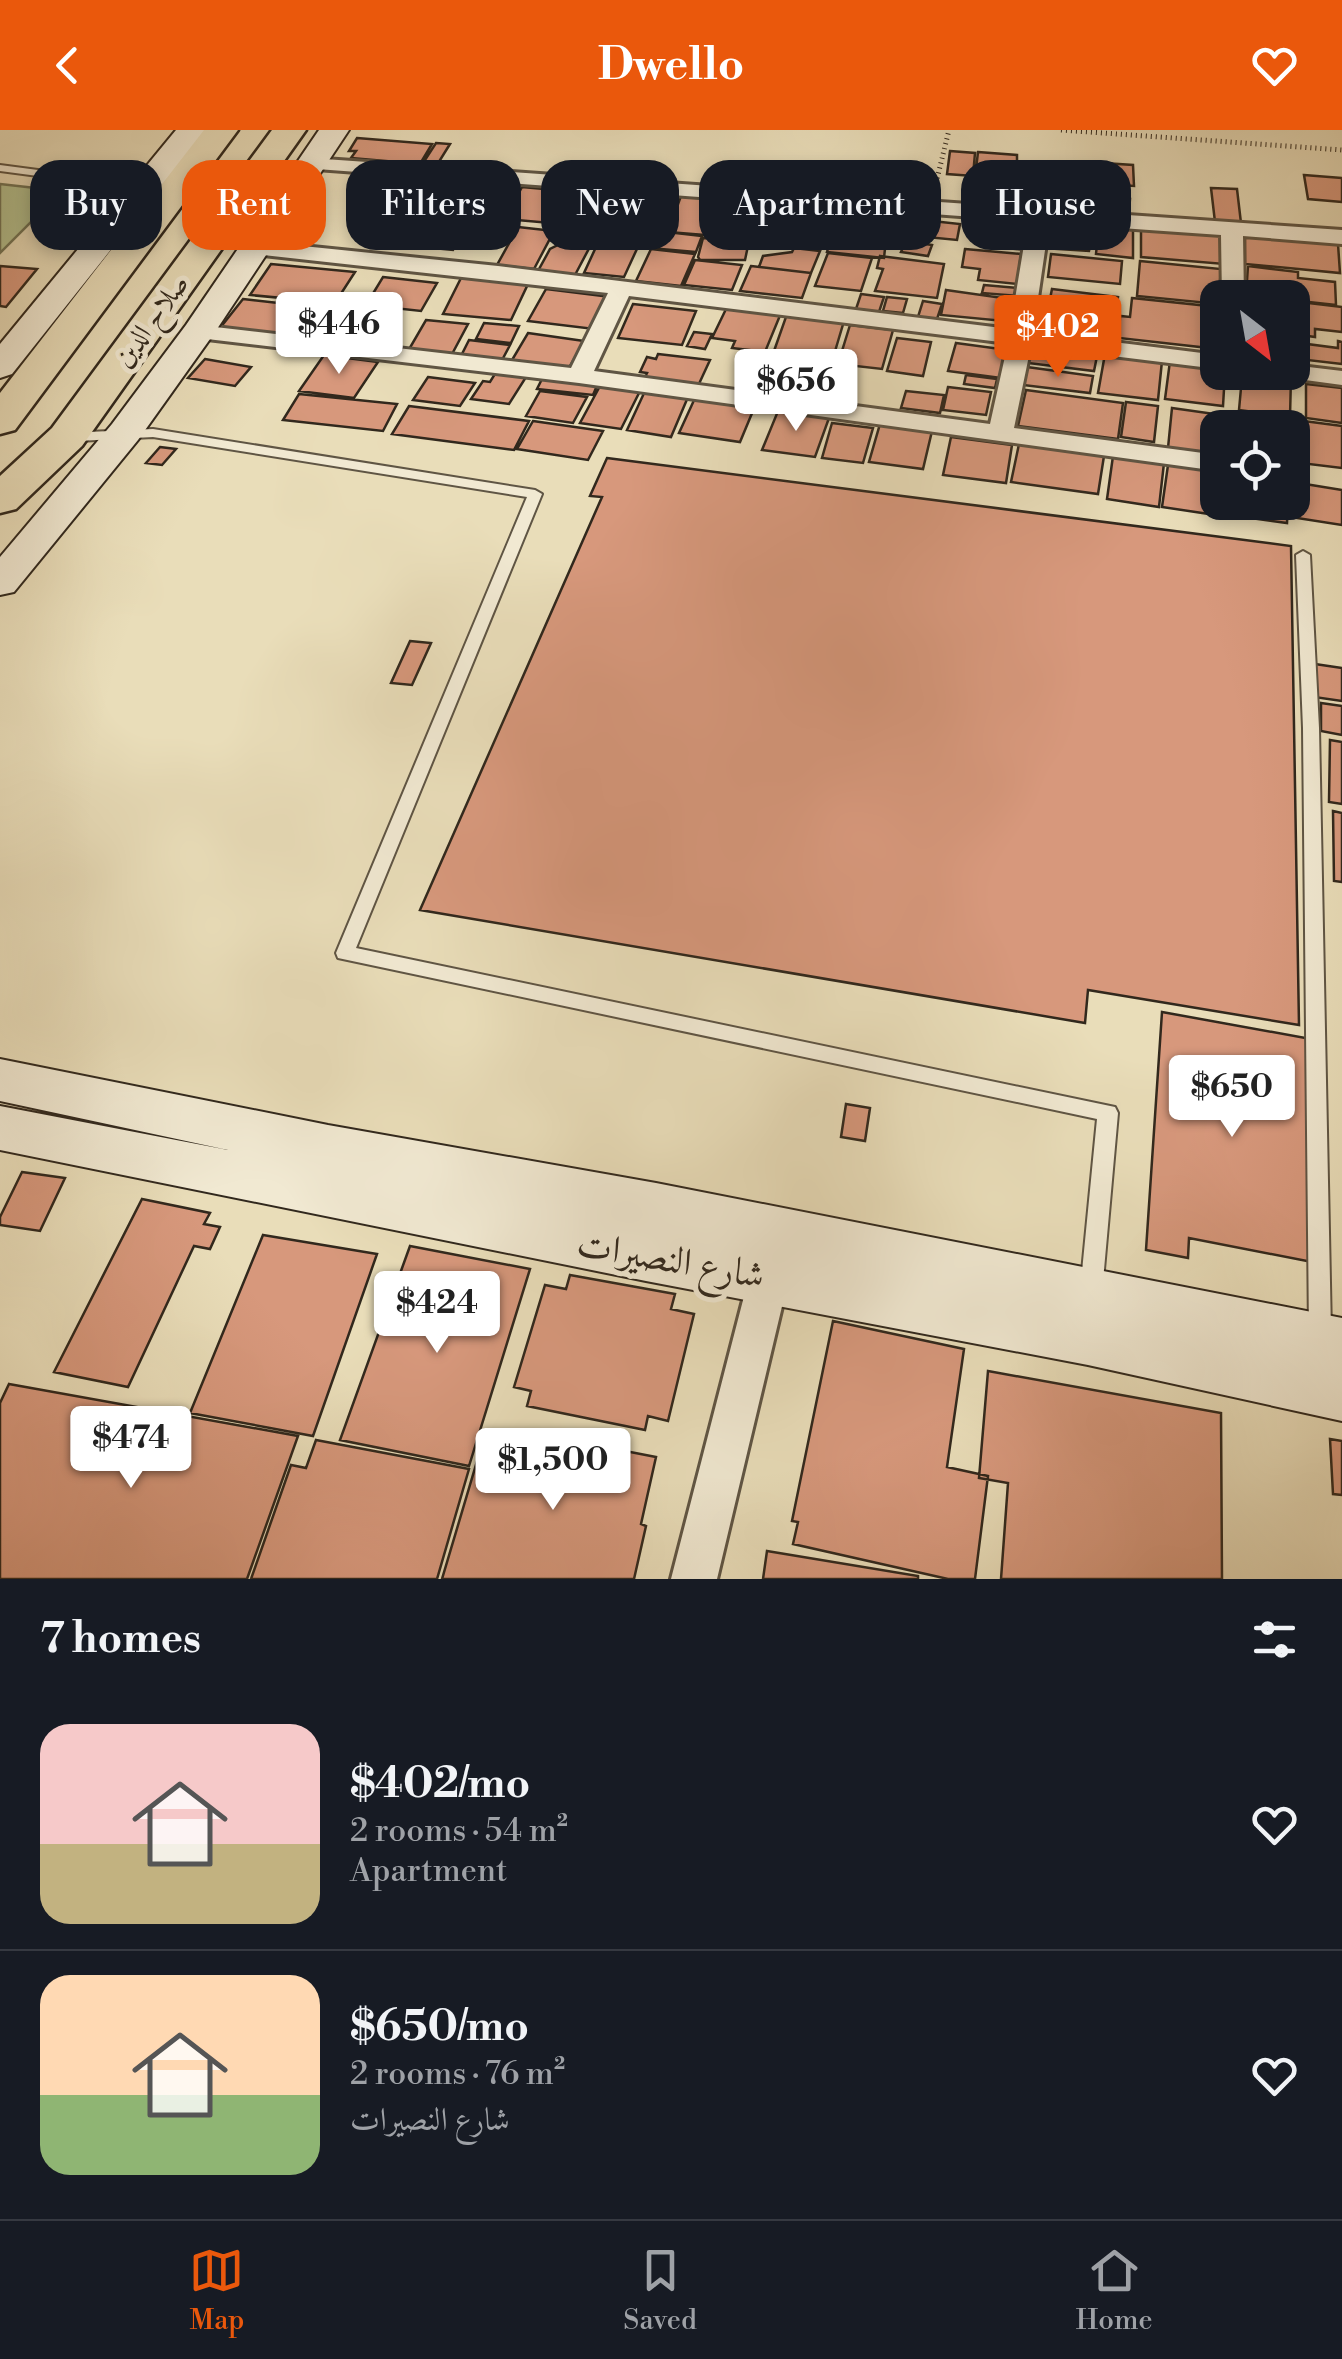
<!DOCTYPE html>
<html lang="en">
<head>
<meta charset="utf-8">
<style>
	:root { --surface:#171b24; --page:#20242c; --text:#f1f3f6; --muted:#9ea1a6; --line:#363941; --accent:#ea580c }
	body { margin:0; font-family:"Libre Bodoni",Amiri,serif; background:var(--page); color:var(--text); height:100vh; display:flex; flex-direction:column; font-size:38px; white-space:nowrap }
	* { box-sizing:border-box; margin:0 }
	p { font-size:32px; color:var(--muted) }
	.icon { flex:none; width:55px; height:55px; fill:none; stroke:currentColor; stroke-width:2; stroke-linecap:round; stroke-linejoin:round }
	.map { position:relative; height:1449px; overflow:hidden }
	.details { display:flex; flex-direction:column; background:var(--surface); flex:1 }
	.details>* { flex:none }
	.banner { position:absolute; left:30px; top:30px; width:1282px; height:90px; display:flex; gap:20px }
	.needle { width:65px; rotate:149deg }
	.fabs { position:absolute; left:1200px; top:150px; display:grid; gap:20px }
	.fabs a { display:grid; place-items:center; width:110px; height:110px; border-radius:20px; background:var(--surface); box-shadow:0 5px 15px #0003; font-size:50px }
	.price { position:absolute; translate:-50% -85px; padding:0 22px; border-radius:10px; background:#fff; color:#222; font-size:32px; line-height:65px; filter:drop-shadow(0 2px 5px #0008) }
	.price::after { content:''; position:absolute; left:50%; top:60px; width:30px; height:22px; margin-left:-15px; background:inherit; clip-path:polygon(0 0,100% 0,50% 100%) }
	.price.on { background:var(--accent); color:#fff }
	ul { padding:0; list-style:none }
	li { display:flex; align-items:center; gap:30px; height:250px; padding:0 40px }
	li+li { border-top:2px solid var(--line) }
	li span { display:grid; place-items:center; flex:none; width:280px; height:200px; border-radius:30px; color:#555 }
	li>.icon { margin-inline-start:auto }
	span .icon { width:120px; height:120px; fill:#fffc; stroke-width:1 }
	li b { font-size:42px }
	h2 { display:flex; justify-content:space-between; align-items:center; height:120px; padding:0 40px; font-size:42px }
	.pill { padding:0 35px; border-radius:30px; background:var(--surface); box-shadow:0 5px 15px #0003; font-size:35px; line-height:90px }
	.pill.on { background:var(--accent); color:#fff }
	header { display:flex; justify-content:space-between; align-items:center; height:130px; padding:0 40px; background:var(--accent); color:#fff; font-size:45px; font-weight:800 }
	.menu { display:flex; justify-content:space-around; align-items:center; height:140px; border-top:2px solid var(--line); background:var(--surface); font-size:28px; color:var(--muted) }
	.menu a { display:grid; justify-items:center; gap:5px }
	.menu .on { color:var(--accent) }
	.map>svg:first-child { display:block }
</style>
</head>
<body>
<header><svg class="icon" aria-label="back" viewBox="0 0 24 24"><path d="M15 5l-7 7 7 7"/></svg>Dwello<svg class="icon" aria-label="heart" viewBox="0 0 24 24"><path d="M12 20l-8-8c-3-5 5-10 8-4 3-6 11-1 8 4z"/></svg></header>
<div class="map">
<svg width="1342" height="1449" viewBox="0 0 1342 1449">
	<rect width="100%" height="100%" fill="#e9ddb9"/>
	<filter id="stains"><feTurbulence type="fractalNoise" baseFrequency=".002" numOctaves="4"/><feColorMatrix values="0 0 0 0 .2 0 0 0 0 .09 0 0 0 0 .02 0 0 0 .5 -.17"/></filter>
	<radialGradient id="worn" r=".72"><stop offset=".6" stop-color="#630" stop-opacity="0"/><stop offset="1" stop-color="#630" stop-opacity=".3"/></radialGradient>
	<!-- green -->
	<path fill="#b4c291" stroke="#727557" stroke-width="2.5" d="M0 54 62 61 0 123Z"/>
	<!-- building -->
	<path fill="#d7987c" stroke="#31281d" stroke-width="2.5" d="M357 8 432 14 420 34 351 28 356 21H349Z
		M436 13 450 14 437 35 423 33Z
		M950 21 975 23 973 46 947 44Z
		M978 22 1017 25V34H1013L1012 42H1006V47H975Z
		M1088 32 1133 35 1134 56 1089 53Z
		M780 33 845 42 839 62 788 58 792 46 776 44Z
		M1304 45 1342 48V72L1308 69Z
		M430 53 468 56 452 84 413 81Z
		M522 57 577 62 562 94 505 89Z
		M1211 58 1237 59 1241 93 1215 92Z
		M1042 59 1073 60V66L1087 68 1086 88 1028 79 1029 68 1041 66Z
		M682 63 766 68 760 87 727 85 722 98 707 97 705 105 668 102Z
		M583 64 607 66 605 70 645 74 638 91 627 90 624 98 569 93Z
		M1099 67 1130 69 1129 82 1098 80Z
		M93 75 104 76 81 103 69 101Z
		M841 76 896 81 894 90H888L884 128 827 122Z
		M727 85 760 88 753 111 705 107 707 97 723 99Z
		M438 86 470 88 453 120 411 116 420 101 430 102Z
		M999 86 1032 90 1029 103 996 97Z
		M770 89H793L829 92 820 119 761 112Z
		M1047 90 1095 94 1089 121 1044 118Z
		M932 91 960 94 957 110 926 107Z
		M1099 94 1133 97V128L1096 124Z
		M653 95 668 96 666 102 702 106 696 122 649 118 653 109H647Z
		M518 97 554 101 534 139 497 135Z
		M1141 97 1222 104 1224 134 1141 127Z
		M998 102 1029 105 1025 120 995 117Z
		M602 104 642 108 624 147 584 143Z
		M1245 105 1338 114 1340 143 1245 134Z
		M574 107 594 109 575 145 538 141 550 119Z
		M703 108 749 111 745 130H700L698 127Z
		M906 111 932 115 928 126 901 122Z
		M794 118 820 121 811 143 759 137 763 126 792 122Z
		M651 119 695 124 681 156 636 151Z
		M965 119 1021 124 1017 154 978 150 980 139 962 137Z
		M828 123 872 128 861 161 815 156Z
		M1051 124 1122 131 1120 154 1048 147Z
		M880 126 944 134 937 168 875 161 883 139 877 138Z
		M695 130 742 135 732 160 684 155Z
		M1140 131 1221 139 1218 174 1137 166Z
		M271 134 355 142 335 173 250 165Z
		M0 136 37 139 6 177 0 176Z
		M751 136 811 143 802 168 740 161Z
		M1248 136 1298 142V148L1335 152 1336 175 1246 165Z
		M383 147 437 153 421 181 366 175Z
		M461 148 528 154 511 190 443 184Z
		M984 155 1018 158V166L982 163Z
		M546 159 611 167 594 199 528 191Z
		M1052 159 1118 167 1113 207 1044 199Z
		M946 160 1017 170 1014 192 941 185Z
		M861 164 884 167 879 182 856 179Z
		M887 167 907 169 903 183 883 181Z
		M1132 168 1218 177V219L1119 208 1120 186 1130 187Z
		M243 169 323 178 302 208 220 198Z
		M923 171 942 174 937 189 918 187Z
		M1292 171 1342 177V202L1315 199V207L1301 205V232L1292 231Z
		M335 173 398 179 378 217 313 211Z
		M633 174 696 181 682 215 618 208Z
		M727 177 781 183 765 222 732 218 735 211 712 208Z
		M787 184 844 191 833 228 774 221Z
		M426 190 468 194 451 226 408 221Z
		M484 193 519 196 511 213 476 209Z
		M850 195 893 200 882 239 838 234Z
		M694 202 712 204 705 219 687 216Z
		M528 203 584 211 569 238 512 230Z
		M897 208 931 212 923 246 887 241Z
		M469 210 510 215 501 232 460 228Z
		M1338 211 1342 212V234L1307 230V214L1338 218Z
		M956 213 1008 220 1001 248 948 241Z
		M1032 213 1098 221 1094 241 1028 233Z
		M658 224 710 230 698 256 644 249 647 243 640 242 647 227 656 229Z
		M1105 224 1162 231 1158 270 1098 263Z
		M324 225 378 232 354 268 299 261Z
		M205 229 251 237 235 256 188 248Z
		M1170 231 1218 236V242H1225L1223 276 1165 269Z
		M1027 237 1093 246 1090 263 1023 255Z
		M498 239 528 244 509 274 471 269 483 251 490 252Z
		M805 239 839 243 829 274 795 270Z
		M1235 242 1291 247 1290 287 1239 280 1241 258 1234 257Z
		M544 245 599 251 593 265 537 259Z
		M966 245 997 249 995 258 964 254Z
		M428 247 475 253 460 276 413 270Z
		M1306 254 1342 258V293L1306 288Z
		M600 256 640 261 621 299 580 293Z
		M948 257 991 262 986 285 943 280Z
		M1026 260 1123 273 1118 309 1018 296Z
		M540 261 587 267 573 293 526 286Z
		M645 261 688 267 671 307 627 300Z
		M906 261 944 265 940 283 901 278Z
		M299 264 397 274 383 301 283 290Z
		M695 268 755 276 740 312 679 303Z
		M1126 272 1158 276 1154 312 1121 307Z
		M409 276 529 291 514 320 392 304Z
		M1172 278 1243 288V298H1218V325L1168 318Z
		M778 281 829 288 815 327 762 320Z
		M1281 288 1342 296V338L1292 332V298H1259V293L1281 295Z
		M533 291 603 301 588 330 517 319Z
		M832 293 873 298 863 333 822 328Z
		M880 294 932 301 923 339 869 332Z
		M951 307 1012 315 1006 353 943 345Z
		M1019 314 1104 326 1098 364 1011 352Z
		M160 317 176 319 162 335 146 333Z
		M1113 326 1164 333 1159 377 1107 369Z
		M607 328 1291 416 1299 895 1088 860 1085 893 420 780 602 367 590 366Z
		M1168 335 1218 342V372H1231L1229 387 1162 377Z
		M1299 353 1342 360V395L1297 388Z
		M1238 372H1288L1287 393 1236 386Z
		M410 511 431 513 412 555 391 553Z
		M1315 534 1342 538V571L1314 567Z
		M1321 573 1342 576V605L1321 601Z
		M1330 610 1342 612V674L1329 672Z
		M1333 681 1342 683V752L1334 751Z
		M1162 882 1311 909 1312 1132 1189 1108 1188 1128 1146 1120Z
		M846 974 870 978 865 1011 841 1007Z
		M22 1042 65 1048 40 1101 0 1095V1087Z
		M142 1069 210 1083 204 1094 220 1097 210 1119 194 1116 128 1257 54 1242Z
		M263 1105 377 1124 313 1306 190 1283Z
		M410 1116 530 1139 469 1336 340 1310Z
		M570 1145 675 1164 671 1179 694 1184 668 1291 648 1286 645 1300 527 1276 531 1261 514 1257 545 1155 566 1159Z
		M833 1191 964 1219 947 1337 988 1346 975 1449H948L793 1414 798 1392 792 1391Z
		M988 1241 1221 1283 1222 1449H1001L1008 1353 979 1348Z
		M9 1254 298 1306 247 1449H0V1273Z
		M517 1300 656 1327 641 1394 646 1396 634 1449H442L478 1328 508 1333Z
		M1330 1309 1342 1311V1365L1333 1364Z
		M316 1310 469 1339 437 1449H251L291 1335 306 1338Z
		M767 1421 918 1446V1449H763Z"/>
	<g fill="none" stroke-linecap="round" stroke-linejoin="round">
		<!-- lane casing -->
		<g stroke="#5f5544" stroke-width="4">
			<path id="lane" d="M0 35 144 54 150 57 144 60 0 41Z
				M662 57 672 59 660 91 650 93 648 91Z
				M153 299 535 360 542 364 356 818 1115 977 1118 983 1102 1162 1099 1169 1091 1172 1083 1169 1080 1162 1097 989 338 828 336 823 527 367 153 307 78 311H67L60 307 67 303Z
				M1303 421 1310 425 1319 598 1331 1203 1328 1210 1320 1213 1312 1210 1309 1203 1303 598 1296 425Z"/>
		</g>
		<!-- street casing -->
		<g stroke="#5f5544" stroke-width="6">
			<path id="street" d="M310 28 1342 100V114L1243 106 1244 168H1222L1221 105 1049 93 1033 202 1218 225V239L1031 216 1014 298 1218 325V341L579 253 190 207 186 202 198 195 571 238 608 163 245 123 242 118 245 113 253 111 498 136 1010 199 1028 91 303 38V30ZM629 166 1008 213 990 294 594 241Z
				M1292 235 1342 241V255L1283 247 1280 242H1292Z
				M769 1129 783 1135 789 1147 717 1449H671L749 1147 755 1135Z"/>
		</g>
		<!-- secondary casing -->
		<g stroke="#31281d" stroke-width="4">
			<path id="secondary" d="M176 0H206L12 244 0 248V214Z
				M319 0H349L215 202 138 310 14 462 0 465V427L112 294 186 195Z
				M0 929 328 995 656 1053 1342 1188V1291L1088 1235 646 1151 0 1020V976L228 1020 0 971Z"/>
		</g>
		<!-- highway casing -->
		<g stroke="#31281d" stroke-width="5">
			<path id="highway" d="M204 0H238L15 300 0 304V263Z
				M272 0H306L82 316 16 379 0 383V346L52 298Z"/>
		</g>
		<!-- path -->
		<path stroke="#31281d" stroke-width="5" stroke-dasharray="1 4" stroke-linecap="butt" d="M1061 0 1342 20
			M936 53 949 0"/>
		<!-- lane -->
		<use href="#lane" fill="#f1e9d2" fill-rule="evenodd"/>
		<!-- street -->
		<use href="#street" fill="#f1e9d2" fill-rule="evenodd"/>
		<!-- secondary -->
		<use href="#secondary" fill="#f1e9d2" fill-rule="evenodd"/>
		<!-- highway -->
		<use href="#highway" fill="#e9ddb9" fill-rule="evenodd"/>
	</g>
	<g text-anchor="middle" stroke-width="10" stroke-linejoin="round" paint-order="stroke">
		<!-- far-street labels -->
		<g font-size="28" fill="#31281d" stroke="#f1e9d2">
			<text transform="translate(150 190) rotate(-54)" y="10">صلاح الدين</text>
		</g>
		<!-- near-street labels -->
		<g font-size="38" fill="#31281d" stroke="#f1e9d2">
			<text transform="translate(671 1129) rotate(10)" y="13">شارع النصيرات</text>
		</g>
	</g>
	<rect width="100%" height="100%" filter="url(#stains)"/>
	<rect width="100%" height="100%" fill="url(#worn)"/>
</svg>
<div class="fabs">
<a><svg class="needle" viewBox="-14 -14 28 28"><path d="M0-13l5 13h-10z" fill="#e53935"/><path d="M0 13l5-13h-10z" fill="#9ea1a6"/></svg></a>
<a><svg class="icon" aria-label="locate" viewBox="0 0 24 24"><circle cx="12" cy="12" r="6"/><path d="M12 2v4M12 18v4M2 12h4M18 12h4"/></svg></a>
</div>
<b class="price" style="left:339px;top:247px">$446</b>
<b class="price on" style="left:1058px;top:250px">$402</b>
<b class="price" style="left:796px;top:304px">$656</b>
<b class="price" style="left:1232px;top:1010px">$650</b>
<b class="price" style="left:437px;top:1226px">$424</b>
<b class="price" style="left:131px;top:1361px">$474</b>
<b class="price" style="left:553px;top:1383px">$1,500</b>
<div class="banner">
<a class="pill">Buy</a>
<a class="pill on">Rent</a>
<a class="pill">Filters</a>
<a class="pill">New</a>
<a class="pill">Apartment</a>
<a class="pill">House</a>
</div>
</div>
<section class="details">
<h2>7 homes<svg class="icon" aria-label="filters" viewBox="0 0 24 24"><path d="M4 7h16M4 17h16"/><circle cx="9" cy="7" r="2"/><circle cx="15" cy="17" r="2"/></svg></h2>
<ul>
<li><span style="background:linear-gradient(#f6c9c9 60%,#c2b280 0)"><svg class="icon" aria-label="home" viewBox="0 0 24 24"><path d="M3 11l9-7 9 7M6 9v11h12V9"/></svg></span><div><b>$402/mo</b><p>2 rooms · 54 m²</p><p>Apartment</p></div><svg class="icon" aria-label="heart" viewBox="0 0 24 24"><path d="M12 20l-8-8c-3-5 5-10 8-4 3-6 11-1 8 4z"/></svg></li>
<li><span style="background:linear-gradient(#ffd9b3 60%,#8fb573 0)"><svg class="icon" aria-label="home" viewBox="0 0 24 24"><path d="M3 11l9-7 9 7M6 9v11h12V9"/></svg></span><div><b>$650/mo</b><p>2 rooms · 76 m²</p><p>شارع النصيرات</p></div><svg class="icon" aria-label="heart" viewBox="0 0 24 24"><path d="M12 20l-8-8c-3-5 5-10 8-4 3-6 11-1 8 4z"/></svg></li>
</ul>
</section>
<nav class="menu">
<a class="on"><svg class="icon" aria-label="map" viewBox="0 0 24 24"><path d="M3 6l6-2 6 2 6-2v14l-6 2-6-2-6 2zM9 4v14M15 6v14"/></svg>Map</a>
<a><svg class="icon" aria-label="saved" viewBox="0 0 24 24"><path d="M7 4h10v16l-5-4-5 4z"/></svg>Saved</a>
<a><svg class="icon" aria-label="home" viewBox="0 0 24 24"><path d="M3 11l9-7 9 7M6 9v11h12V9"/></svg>Home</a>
</nav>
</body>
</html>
